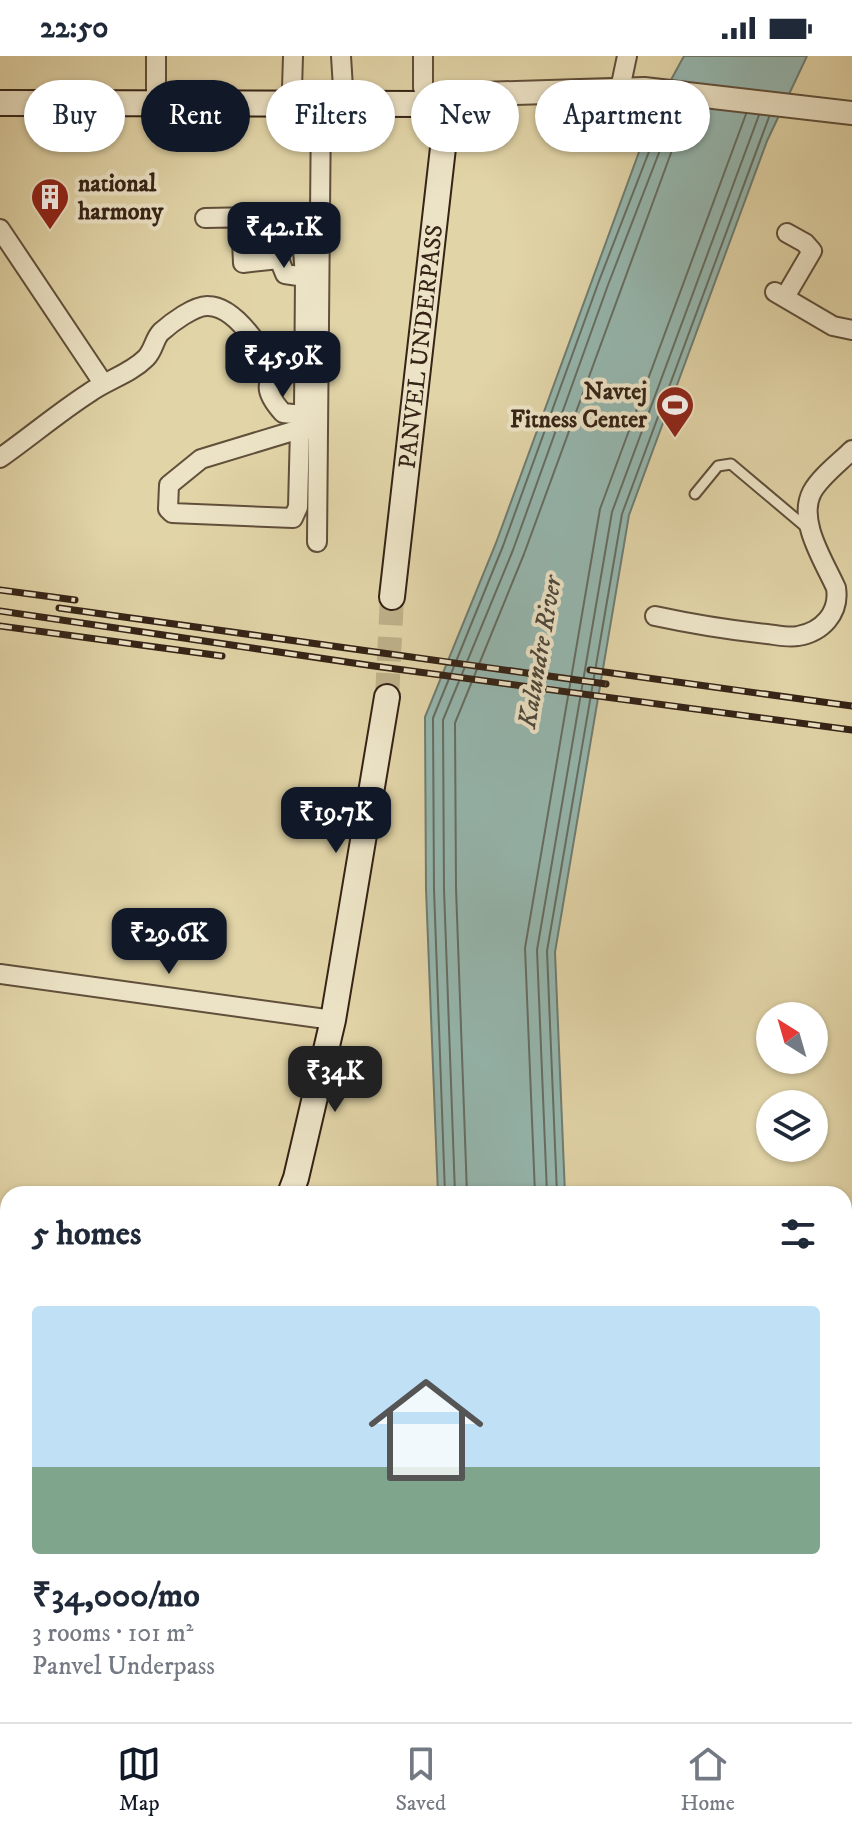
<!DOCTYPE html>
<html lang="en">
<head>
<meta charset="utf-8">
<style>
	:root { --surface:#fff; --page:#f6f6f7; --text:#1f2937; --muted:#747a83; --line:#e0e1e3; --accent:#111827 }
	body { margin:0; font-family:"IM FELL DW Pica",serif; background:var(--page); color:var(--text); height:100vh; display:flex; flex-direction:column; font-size:30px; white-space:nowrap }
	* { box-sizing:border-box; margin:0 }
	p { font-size:26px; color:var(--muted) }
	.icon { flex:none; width:44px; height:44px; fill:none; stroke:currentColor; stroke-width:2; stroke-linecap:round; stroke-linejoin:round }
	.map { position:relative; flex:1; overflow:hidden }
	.drawer { position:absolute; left:0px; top:1130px; width:852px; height:536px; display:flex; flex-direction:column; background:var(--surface); border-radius:24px 24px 0 0; box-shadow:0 2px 6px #0004 }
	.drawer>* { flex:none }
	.hud { position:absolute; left:24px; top:24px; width:804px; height:72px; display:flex; gap:16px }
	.needle { width:52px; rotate:323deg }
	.buttons { position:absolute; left:756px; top:946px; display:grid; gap:16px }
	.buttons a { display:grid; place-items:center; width:72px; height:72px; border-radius:50%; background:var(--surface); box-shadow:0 2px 6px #0004; font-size:40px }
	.price { position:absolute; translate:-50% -68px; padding:0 18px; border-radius:16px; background:var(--accent); color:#fff; font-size:26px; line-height:52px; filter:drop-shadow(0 2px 4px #0008) }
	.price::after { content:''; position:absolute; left:50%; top:48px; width:24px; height:18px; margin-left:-12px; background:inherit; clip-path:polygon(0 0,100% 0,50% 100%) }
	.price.selected { background:#222; color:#fff }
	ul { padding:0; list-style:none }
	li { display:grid; align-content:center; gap:16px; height:424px; padding:0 32px }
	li+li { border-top:2px solid var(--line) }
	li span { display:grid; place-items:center; height:248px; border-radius:8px; color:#555 }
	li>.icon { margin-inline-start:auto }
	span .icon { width:144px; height:144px; fill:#fffc; stroke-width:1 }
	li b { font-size:34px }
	h2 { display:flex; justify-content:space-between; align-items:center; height:96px; padding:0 32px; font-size:34px }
	.tag { padding:0 28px; border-radius:36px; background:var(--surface); box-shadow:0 2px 6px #0004; font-size:28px; line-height:72px }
	.tag.selected { background:var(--accent); color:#fff }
	.status { display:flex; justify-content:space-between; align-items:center; height:56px; padding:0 40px; background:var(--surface); direction:ltr }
	.status svg { height:22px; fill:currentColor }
	.tab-bar { display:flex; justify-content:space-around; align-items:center; height:112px; border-top:2px solid var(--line); background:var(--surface); font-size:22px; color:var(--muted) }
	.tab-bar a { display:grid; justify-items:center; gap:4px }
	.tab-bar .selected { color:var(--accent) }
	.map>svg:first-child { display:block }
</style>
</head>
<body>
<div class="status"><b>22:50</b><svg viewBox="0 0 49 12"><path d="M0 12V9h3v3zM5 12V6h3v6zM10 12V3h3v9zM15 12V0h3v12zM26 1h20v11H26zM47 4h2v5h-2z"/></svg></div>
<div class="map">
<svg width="852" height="1666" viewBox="0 0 852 1666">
	<rect width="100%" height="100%" fill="#e1d4a7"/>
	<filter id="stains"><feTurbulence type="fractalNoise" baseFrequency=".0025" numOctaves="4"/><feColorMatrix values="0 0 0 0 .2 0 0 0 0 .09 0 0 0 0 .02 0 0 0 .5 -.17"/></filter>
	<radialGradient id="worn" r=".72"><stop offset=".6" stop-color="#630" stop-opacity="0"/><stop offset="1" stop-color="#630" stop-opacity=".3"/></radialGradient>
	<!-- water -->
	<path fill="#95b7af" stroke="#6f7c72" stroke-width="2" d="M684 0H807L767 85 629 459 555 896 565 1138H438L426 833 425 661 496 487 654 55Z
		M549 1658H697L699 1666H550Z"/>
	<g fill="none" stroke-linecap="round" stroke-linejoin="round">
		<!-- shore -->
		<path stroke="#656d62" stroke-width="2" d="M445 1138 434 833 433 662 503 490 599 225 667 49
			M455 1138 444 833 443 664 513 494 608 229 677 50
			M467 1138 456 832 455 667 524 498 682 67 690 51
			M535 1138 525 892 600 453 746 58
			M547 1138 537 894 612 456 759 59
			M557 1138 547 895 622 458 769 61"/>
		<!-- secondary-tunnel -->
		<path stroke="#bfb18a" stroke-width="24" stroke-dasharray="24 12" stroke-linecap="butt" d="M387 641 392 541"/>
		<!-- service casing -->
		<g stroke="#604f3a" stroke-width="13">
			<path id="service" d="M695 438 718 410 731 408 807 472"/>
		</g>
		<!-- minor casing -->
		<g stroke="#604f3a" stroke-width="22">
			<path id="minor" d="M156 0V48
				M341 0 343 32
				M423 0V32
				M292 33 293 0
				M620 33 627 0
				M241 161 243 207 279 203 285 218 305 221 304 353 300 373 298 451 293 462 172 457 168 453 169 429 201 403 300 373 318 374
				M205 162 320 160
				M0 173 103 327
				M241 181 302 179 305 221H315
				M775 236 833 270 852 274
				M785 241 812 195 805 187 787 177
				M303 359 283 357C255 326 271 317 305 315
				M0 402C30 381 58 357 89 337 107 324 130 318 146 302 154 294 154 283 161 276 171 267 195 249 208 250 226 250 242 268 252 281
				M317 486 321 48
				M655 560C692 568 728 574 767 578 776 579 789 582 798 580 822 576 840 557 836 532 824 505 797 465 812 436 820 421 840 406 852 394
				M0 918 333 964"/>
		</g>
		<!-- tertiary casing -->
		<g stroke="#604f3a" stroke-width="26">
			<path id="tertiary" d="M449 39 644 33 852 57
				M275 1658 279 1666"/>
		</g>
		<!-- secondary casing -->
		<g stroke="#352316" stroke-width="28">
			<g id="secondary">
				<path d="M0 47 424 48 449 39"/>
				<path id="s1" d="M392 541 449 39"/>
				<path d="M290 1138 296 1122 333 964 387 641"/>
				<path d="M0 1287 8 1288"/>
			</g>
		</g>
		<!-- service -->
		<use href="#service" stroke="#ece3c6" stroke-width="9"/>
		<!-- minor -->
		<use href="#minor" stroke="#ece3c6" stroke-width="18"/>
		<!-- tertiary -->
		<use href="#tertiary" stroke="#ece3c6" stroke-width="22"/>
		<!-- secondary -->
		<use href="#secondary" stroke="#ece3c6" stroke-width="24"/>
		<!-- rail casing -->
		<g stroke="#352316" stroke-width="7">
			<path id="rail" d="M0 534 75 544
				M59 552 606 628
				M0 555 374 610 852 674
				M0 570 222 600
				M590 614 852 650"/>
		</g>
		<!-- rail -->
		<use href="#rail" stroke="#ece3c6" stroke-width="4" stroke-dasharray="12" stroke-linecap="butt"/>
	</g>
	<!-- icons -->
	<defs>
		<g id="building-pin" transform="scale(2)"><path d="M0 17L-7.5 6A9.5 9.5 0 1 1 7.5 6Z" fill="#8f2418" stroke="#ece3c6"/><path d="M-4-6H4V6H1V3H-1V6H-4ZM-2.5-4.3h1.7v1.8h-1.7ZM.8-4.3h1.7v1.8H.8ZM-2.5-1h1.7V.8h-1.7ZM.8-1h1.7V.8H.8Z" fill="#fff"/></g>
		<g id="stadium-pin" transform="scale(2)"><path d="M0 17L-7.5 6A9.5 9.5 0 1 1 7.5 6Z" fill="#8f2418" stroke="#ece3c6"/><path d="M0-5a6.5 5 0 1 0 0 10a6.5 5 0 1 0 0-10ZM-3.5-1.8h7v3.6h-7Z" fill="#fff"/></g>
	</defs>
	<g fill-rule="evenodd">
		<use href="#building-pin" x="50" y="141"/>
		<use href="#stadium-pin" x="675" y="349"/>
	</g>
	<g text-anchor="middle" stroke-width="8" stroke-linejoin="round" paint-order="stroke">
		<!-- poi labels -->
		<g font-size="24" font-weight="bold" fill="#352316" stroke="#ece3c6" text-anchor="start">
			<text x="78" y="135">national<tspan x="78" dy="28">harmony</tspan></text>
			<text x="647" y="343" text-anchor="end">Navtej<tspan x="647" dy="28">Fitness Center</tspan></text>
		</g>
		<!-- street labels -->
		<g font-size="24" fill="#352316" stroke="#ece3c6">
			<text dy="8" stroke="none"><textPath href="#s1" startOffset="252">PANVEL UNDERPASS</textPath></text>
		</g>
		<!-- water labels -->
		<g font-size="26" font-style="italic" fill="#4d483c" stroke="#ece3c6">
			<text transform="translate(539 596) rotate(-80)" y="9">Kalundre River</text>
		</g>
	</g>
	<rect width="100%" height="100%" filter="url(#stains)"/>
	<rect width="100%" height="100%" fill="url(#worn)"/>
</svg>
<div class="buttons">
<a><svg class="needle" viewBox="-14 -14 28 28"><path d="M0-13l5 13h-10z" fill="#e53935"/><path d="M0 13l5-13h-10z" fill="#747a83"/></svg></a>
<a><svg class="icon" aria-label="layers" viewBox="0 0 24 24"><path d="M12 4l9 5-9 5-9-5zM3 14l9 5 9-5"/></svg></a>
</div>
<b class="price" style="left:284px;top:214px">₹42.1K</b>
<b class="price" style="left:283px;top:343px">₹45.9K</b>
<b class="price" style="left:336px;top:799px">₹19.7K</b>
<b class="price" style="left:169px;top:920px">₹29.6K</b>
<b class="price selected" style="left:335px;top:1058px">₹34K</b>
<div class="hud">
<a class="tag">Buy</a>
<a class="tag selected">Rent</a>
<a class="tag">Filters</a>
<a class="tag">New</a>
<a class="tag">Apartment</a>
</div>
<section class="drawer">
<h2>5 homes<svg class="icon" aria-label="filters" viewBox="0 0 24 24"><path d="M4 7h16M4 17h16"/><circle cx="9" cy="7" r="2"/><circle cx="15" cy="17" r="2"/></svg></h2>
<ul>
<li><span style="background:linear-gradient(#bfe0f5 65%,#7fa58c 0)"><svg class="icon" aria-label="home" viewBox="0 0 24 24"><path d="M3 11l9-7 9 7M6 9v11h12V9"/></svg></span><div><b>₹34,000/mo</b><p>3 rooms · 101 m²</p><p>Panvel Underpass</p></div></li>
</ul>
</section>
</div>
<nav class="tab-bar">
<a class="selected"><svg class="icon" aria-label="map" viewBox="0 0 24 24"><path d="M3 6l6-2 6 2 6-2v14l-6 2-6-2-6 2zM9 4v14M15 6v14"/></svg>Map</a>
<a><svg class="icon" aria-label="saved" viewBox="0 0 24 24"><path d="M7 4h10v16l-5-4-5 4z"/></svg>Saved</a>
<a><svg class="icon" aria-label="home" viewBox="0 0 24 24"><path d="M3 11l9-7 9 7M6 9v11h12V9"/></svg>Home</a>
</nav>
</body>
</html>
